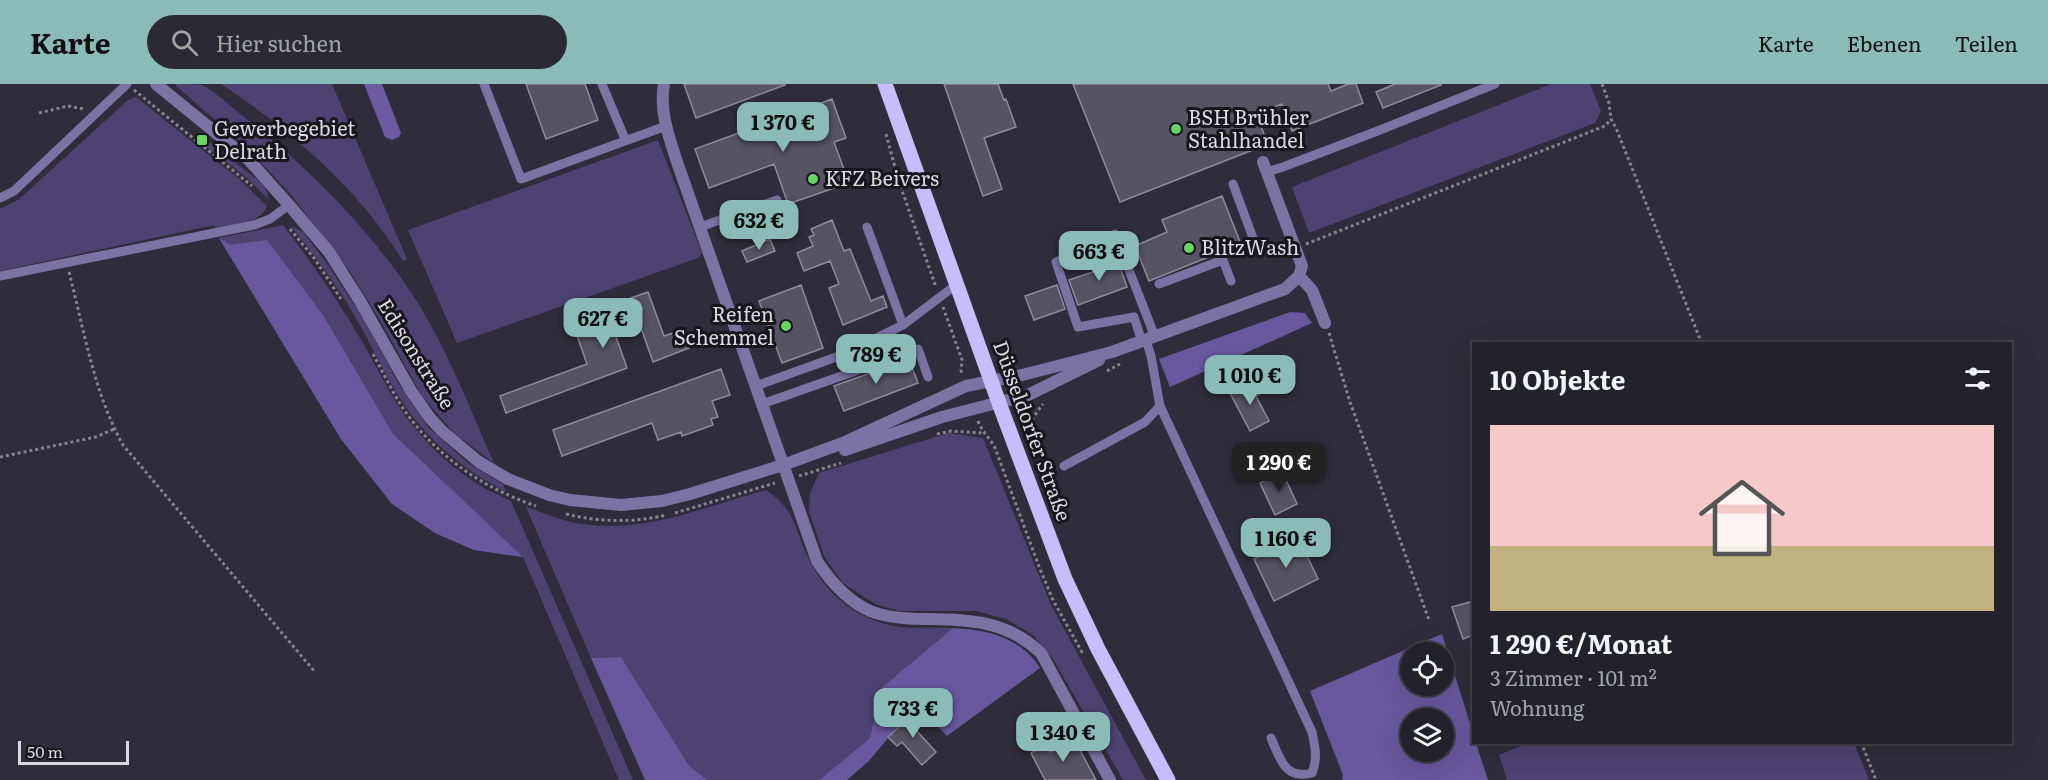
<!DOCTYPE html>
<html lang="de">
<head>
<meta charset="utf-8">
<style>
	:root { --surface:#23222c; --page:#2b2a34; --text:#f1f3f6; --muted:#a3a4a9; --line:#403f48; --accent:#8bbbb9 }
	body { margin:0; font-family:Literata,serif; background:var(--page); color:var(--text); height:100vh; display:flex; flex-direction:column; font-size:22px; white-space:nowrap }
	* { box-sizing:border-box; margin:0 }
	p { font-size:20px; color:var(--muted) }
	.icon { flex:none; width:33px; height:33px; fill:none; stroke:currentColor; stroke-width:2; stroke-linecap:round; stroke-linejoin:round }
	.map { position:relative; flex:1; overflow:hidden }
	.drawer { position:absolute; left:1472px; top:258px; width:540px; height:402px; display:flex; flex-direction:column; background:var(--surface); border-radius:0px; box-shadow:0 6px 24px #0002,0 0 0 2px var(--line) }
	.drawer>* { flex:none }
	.controls { position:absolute; left:1400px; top:558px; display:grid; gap:12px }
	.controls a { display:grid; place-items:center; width:54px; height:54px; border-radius:50%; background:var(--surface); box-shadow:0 6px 24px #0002,0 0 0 2px var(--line); font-size:30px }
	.scale { position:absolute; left:18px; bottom:15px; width:111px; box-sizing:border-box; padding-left:6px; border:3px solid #dad9e2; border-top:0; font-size:16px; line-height:21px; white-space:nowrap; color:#dad9e2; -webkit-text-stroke:4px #17161d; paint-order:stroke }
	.price { position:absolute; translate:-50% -51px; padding:0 14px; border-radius:12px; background:var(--accent); color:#111; font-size:20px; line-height:39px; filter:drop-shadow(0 2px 3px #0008) }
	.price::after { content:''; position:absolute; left:50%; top:36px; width:18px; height:14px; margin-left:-9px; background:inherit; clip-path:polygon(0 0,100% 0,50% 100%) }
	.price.active { background:#222; color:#fff }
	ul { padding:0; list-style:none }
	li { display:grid; align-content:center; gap:12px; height:318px; padding:0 18px }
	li+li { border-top:2px solid var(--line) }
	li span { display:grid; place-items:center; height:186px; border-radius:0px; color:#555 }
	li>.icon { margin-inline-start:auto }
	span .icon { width:108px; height:108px; fill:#fffc; stroke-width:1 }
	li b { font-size:26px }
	h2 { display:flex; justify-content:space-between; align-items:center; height:72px; padding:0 18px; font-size:26px }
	header { display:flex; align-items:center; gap:36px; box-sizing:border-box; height:84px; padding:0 30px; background:var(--accent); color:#111 }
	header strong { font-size:28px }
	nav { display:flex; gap:33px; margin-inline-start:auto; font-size:21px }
	.search { width:420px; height:54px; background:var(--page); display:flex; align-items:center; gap:15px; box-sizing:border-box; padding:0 21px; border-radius:33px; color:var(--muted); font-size:22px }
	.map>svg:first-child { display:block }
</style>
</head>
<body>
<header>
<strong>Karte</strong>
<div class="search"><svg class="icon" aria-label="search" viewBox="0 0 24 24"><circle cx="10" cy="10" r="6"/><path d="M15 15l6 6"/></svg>Hier suchen</div>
<nav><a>Karte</a><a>Ebenen</a><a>Teilen</a></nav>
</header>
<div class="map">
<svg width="2048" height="696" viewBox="0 0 2048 696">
	<rect width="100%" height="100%" fill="#2f2d3b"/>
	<!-- green -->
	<path fill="#4d4372" d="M175 0C183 0 196 0 202 1 217 9 230 22 243 32 306 82 367 142 412 210 446 262 469 322 494 379L454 349 422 312 384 243 351 189 289 108 242 59 177 3Z
		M221 0H332L407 175 403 177C358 104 292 47 221 0Z
		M1551 0H1590L1601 27 1595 39 1309 149 1292 103Z
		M136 13 239 95 265 120 267 123C258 141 233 140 216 144L214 141 0 187V125L18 116 128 16Z
		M207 56 259 97 266 105 269 116 247 94 203 60Z
		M658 56 702 169 698 174 457 259 408 146Z
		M283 141C312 179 339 218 363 259 381 290 395 323 419 349 437 371 462 391 486 405 494 409 503 413 511 417L633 696H619L523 473 474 466 435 449 392 420 341 355 219 154Z
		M291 142 303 148 328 181 361 231 400 302 428 343 468 379 503 400 506 408C464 386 427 356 401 316 385 292 374 265 359 240 340 205 316 173 291 142Z
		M948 349 983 354 1051 521 1146 696H1123L1053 575 1033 551 1006 535 976 527H899L875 520 843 499 825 474 809 428 810 409 819 389Z
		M766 406C794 426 793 438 805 467 821 505 851 533 893 542 912 545 934 543 953 544L880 605 870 654 819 696H708L690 683 621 573 591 574 526 423C541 428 556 434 571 438 637 453 704 423 766 406Z
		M1531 658 1854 659 1869 696H1507L1499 671Z"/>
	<!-- forest -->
	<path fill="#68589e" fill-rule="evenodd" d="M219 154 230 161 267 156 323 231 393 350 523 473 474 466 435 449 392 420 341 355Z
		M1290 228 1305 229 1312 239 1170 303 1159 275Z
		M953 544C988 546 1020 553 1040 584L947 652 916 620 869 677 847 696H819L870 654 880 605Z
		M1442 550 1473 649V658L1476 659 1488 696H1342L1343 691 1310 607ZM1410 568H1443V602H1410ZM1410 634H1443V668H1410Z
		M621 573 690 683 708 696H645L591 574Z"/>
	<!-- water -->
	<path fill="#6c5ba2" d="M364 0H382L401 49 399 53 392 56 385 53Z"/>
	<!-- building -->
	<path fill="#565363" stroke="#8e8b9d" stroke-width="1.5" d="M526 0H585L598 36 546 55Z
		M684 0H785V1L696 34Z
		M944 0H998L1004 16 1006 15 1016 43 984 54 1002 105 983 112Z
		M1073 0H1328L1331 7 1348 0H1356L1363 19 1292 47 1282 20 1256 30 1268 60 1120 118Z
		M1395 0H1441V1L1383 24 1376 8Z
		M832 15 846 54 834 58 849 99 788 120 774 80 709 104 695 65Z
		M1222 112 1241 160 1149 197 1135 162 1167 148 1162 136Z
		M832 136 844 167 850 165 871 217 883 212 887 223 843 241 829 204 839 200 830 177 804 187 797 169 813 162 809 153 814 151 811 145Z
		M770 155 775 167 747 178 742 167Z
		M1117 174 1127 203 1078 221 1069 196 1093 188 1092 183Z
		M801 201 823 264 782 279 759 217Z
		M1057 201 1065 225 1034 236 1025 212Z
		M648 208 664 252 682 246 689 264 653 278 640 241 615 250 627 284 506 329 500 312 587 280 571 235Z
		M909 275 918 299 844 327 834 302Z
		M721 285 730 311 712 317 718 333 711 335 713 341 682 352 681 348 658 356 652 339 562 372 553 346Z
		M1254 297 1261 309 1256 312 1269 337 1250 347 1230 309Z
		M1282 387 1297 420 1275 431 1260 399Z
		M1298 453 1318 495 1274 517 1254 475Z
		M1473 517V551L1463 555 1452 523Z
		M914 629 923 638 915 645 936 668 922 681 902 658 897 662 888 653Z
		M1074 655 1096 696H1045L1031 669 1046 661 1050 668Z"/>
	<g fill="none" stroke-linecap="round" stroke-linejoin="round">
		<!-- path -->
		<path stroke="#85848f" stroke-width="3" stroke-dasharray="3 3" stroke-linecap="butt" d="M1602 0 1609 19 1611 35 1616 44 1702 260
			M134 6 252 102
			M39 29 68 22 84 25
			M886 50 899 98 936 203
			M290 145 314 174 341 215
			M1306 160 1605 42 1611 35
			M69 188C84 246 94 309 123 361L315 588
			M943 223 962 276 961 286 962 291
			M1329 249 1350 318 1429 536
			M373 270C384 290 394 312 407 330 439 374 485 405 536 422
			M1107 287 1120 280
			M978 337C982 348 990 354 995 364L1040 485 1053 516 1083 570
			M1024 345C1032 338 1036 328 1043 320
			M937 350 951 347 982 349
			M0 373 96 353 114 345
			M799 392 841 379
			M675 429 775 399
			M566 430C598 438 634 439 666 431
			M1861 658 1876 696"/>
		<!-- service -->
		<path stroke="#7c73a5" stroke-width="9" d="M484 0 521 95 666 42
			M602 0 625 55
			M1267 88 1283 83 1375 48 1495 0
			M1233 100 1256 162
			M0 114 14 107 127 0
			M700 143 777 116
			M867 143 903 241
			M0 192 254 141 270 135 289 121
			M1159 200 1223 176 1231 197
			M1146 256 1151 272 1160 322 1312 648C1315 663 1318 674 1312 689 1285 696 1280 675 1271 654
			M1142 258 1134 233 1078 243 1056 178 1115 150 1155 253
			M756 302 839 272 903 241 956 201
			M762 320 918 265 928 293
			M1064 382 1145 338 1160 322"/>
		<!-- minor -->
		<path stroke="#7c73a5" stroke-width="12" d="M156 0 248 75 289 121 329 168 360 217 411 307 430 334 442 347 479 378 508 395 549 411 570 416 621 421 662 417 690 410 783 381 843 359 966 302 1022 291 1112 268 1285 205 1299 192 1302 182 1263 78
			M664 0C659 27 669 53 677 78L817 477C830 497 848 517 870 527 888 534 907 535 925 535 971 536 1006 536 1041 569L1110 696
			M1299 192 1312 206 1325 239
			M845 366 942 333 1028 311 1099 276"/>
		<!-- primary -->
		<path stroke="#c8bdfb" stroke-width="15" d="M885 0 999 319 1065 495 1098 565 1168 696"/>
	</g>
	<!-- markers -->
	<g fill="#69d464" stroke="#17161d" stroke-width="2">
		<circle cx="1176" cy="45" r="6"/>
		<rect x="196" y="50" width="12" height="12" rx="3"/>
		<circle cx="813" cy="95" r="6"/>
		<circle cx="1189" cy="164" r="6"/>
		<circle cx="786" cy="242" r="6"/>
	</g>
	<g text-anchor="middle" stroke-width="6" stroke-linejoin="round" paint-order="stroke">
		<!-- poi labels -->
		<g font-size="20" fill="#dad9e2" stroke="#17161d" text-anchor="start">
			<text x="1188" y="41">BSH Brühler<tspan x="1188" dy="23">Stahlhandel</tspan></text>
			<text x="214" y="52">Gewerbegebiet<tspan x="214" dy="23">Delrath</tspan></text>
			<text x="825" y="102">KFZ Beivers</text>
			<text x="1201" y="171">BlitzWash</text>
			<text x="774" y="238" text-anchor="end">Reifen<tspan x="774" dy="23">Schemmel</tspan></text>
		</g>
		<!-- street labels -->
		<g font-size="20" fill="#dad9e2" stroke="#17161d">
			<text transform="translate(416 270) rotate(58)" y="7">Edisonstraße</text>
			<text transform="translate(1032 347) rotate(70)" y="7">Düsseldorfer Straße</text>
		</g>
	</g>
</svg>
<div class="controls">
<a><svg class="icon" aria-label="locate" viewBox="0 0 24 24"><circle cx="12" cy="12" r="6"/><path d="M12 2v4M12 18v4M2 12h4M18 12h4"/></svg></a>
<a><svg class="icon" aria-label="layers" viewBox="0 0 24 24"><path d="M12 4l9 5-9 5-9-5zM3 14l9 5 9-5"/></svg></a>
</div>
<div class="scale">50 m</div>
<b class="price" style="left:783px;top:69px">1 370 €</b>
<b class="price" style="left:759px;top:167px">632 €</b>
<b class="price" style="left:1099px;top:198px">663 €</b>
<b class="price" style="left:603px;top:265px">627 €</b>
<b class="price" style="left:876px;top:301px">789 €</b>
<b class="price" style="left:1250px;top:322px">1 010 €</b>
<b class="price active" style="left:1279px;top:409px">1 290 €</b>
<b class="price" style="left:1286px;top:485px">1 160 €</b>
<b class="price" style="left:913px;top:655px">733 €</b>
<b class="price" style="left:1063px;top:679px">1 340 €</b>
<section class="drawer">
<h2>10 Objekte<svg class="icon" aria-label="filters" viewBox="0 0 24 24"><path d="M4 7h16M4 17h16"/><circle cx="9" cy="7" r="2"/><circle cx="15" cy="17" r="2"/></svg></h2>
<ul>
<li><span style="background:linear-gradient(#f6c9c9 65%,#c2b280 0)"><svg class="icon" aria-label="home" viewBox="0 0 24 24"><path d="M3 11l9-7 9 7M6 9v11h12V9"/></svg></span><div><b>1 290 €/Monat</b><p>3 Zimmer · 101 m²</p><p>Wohnung</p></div></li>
</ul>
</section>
</div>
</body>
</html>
